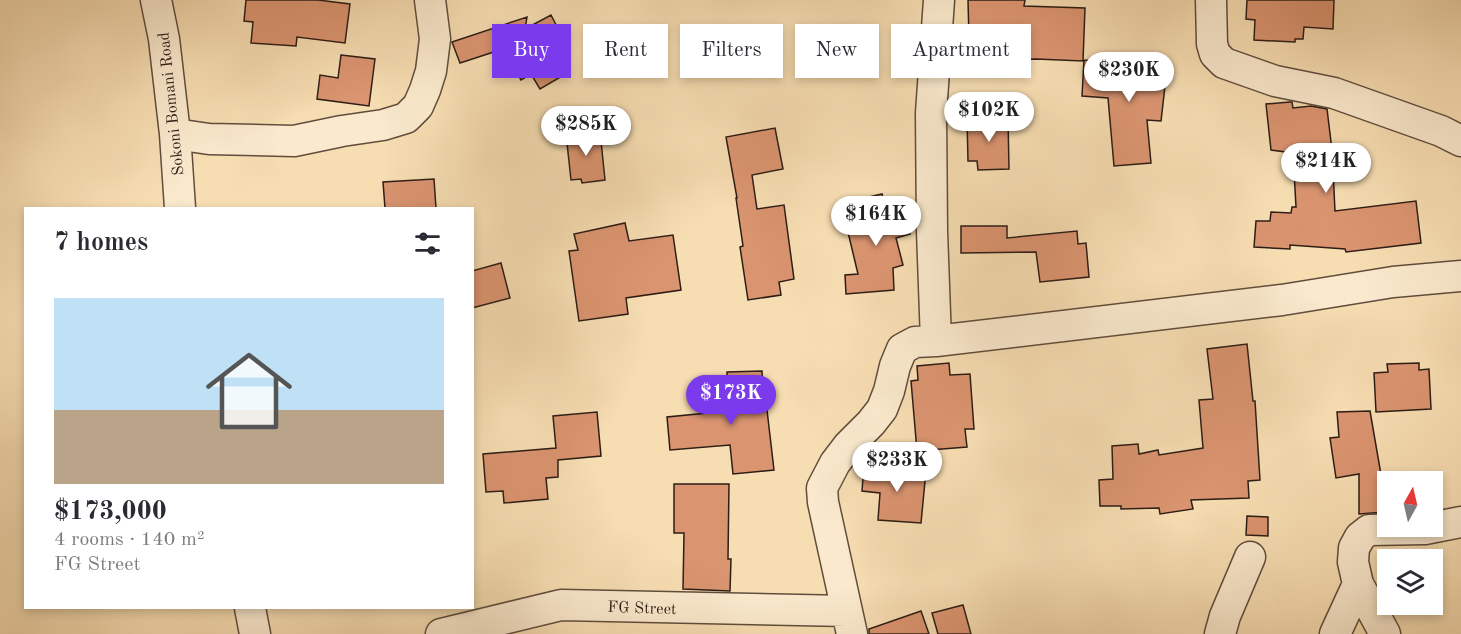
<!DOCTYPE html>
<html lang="en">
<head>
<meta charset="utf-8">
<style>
	:root { --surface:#fff; --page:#f2f2f3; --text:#2b2b33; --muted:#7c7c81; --accent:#7c3aed }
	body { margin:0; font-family:"Old Standard TT",serif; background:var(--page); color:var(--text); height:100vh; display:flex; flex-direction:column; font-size:22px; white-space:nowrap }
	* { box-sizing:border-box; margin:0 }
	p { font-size:20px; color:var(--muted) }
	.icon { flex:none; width:33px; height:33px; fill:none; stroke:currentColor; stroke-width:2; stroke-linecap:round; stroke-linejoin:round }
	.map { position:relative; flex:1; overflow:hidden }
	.side { position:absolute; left:24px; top:207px; width:450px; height:402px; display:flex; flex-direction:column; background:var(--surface); border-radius:0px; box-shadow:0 3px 9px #0003 }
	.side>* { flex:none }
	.guide { position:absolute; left:492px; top:24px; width:570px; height:54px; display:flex; gap:12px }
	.needle { width:39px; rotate:8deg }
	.fabs { position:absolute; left:1377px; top:471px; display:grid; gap:12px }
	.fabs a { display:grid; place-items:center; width:66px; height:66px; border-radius:0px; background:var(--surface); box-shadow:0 3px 9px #0003; font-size:30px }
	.price { position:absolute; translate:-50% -51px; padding:0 14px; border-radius:21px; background:#fff; color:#222; font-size:20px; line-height:39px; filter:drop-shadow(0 2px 3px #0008) }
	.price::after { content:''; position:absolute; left:50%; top:36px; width:18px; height:14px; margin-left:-9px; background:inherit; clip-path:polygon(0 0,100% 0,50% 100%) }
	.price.on { background:var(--accent); color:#fff }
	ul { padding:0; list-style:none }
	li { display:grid; align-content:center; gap:12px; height:318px; padding:0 30px }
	li span { display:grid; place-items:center; height:186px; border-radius:0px; color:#555 }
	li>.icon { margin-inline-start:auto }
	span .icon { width:108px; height:108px; fill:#fffc; stroke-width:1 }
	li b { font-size:26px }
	h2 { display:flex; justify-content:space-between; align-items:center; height:72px; padding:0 30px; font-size:26px }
	.pill { padding:0 21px; border-radius:0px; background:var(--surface); box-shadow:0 3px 9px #0003; font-size:21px; line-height:54px }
	.pill.on { background:var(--accent); color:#fff }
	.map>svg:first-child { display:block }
</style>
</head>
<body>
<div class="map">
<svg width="1461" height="634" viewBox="0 0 1461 634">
	<rect width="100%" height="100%" fill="#f7ddb2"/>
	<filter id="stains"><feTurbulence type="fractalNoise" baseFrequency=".00333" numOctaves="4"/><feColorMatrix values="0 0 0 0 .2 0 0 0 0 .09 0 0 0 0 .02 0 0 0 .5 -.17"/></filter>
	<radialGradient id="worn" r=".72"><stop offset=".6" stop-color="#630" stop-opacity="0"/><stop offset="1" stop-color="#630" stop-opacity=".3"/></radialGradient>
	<!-- building -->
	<path fill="#da9470" stroke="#2d1d16" stroke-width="1.5" d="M246 0H318L350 4 345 43 297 37 296 46 251 43 253 22 244 21Z
		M968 0H1025L1024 6 1085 8 1083 61 1036 59 976 61V39H969Z
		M1247 0H1334L1333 29 1304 27 1303 39H1295V42L1254 40 1255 20 1246 19Z
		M551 15 563 38 548 47 564 75 540 89 531 74 521 80 503 49 460 63 452 42 527 17 525 29Z
		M341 55 375 59 369 106 317 99 320 75 338 78Z
		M1139 57 1168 60 1161 121 1147 120 1151 163 1114 166 1108 98 1082 96 1084 60 1139 63Z
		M1290 102H1292L1293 108 1311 106 1327 109 1332 150 1335 211 1416 201 1421 243 1346 252 1345 249 1290 245V249L1254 247 1256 221H1270L1271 212 1291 213 1292 207H1296L1293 153 1271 150 1266 104Z
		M1008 118 1009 169 978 170 977 161H968L967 120Z
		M775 128 783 169 752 175 757 209 784 205 794 279 779 282 781 295 748 300 740 247 743 246 736 198H737L726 137Z
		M600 131 605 180 582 183 581 179 571 180 566 134Z
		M434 179 436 208H385L383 182Z
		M882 194 888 215 904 211 910 234 896 238 903 265 893 268 894 290 846 294 845 275 858 274 847 228 862 225 856 200Z
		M625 223 629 241 673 235 681 290 626 298 628 314 579 321 569 251 578 250 574 234Z
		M961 226H1007V238L1077 231 1078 244 1086 243 1089 277 1040 282 1036 252 961 253Z
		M501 263 510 298 472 308V271Z
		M1247 344 1253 401H1255L1260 480 1248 481 1249 498 1191 500 1193 509 1160 514 1159 508 1121 509V506H1100L1099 480 1113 479 1112 446 1138 444 1139 454 1158 450 1159 455 1203 448 1199 400 1213 399 1207 349Z
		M949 363 950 375 970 374 974 429H965L967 447 917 451 911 381 918 380 917 366Z
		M1419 363V370L1429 369 1431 409 1376 412 1374 373 1388 372 1387 364Z
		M762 371 763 410H767L774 470 733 474 730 445 670 450 667 417 728 411 727 372Z
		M1370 411 1384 492H1387L1386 512 1359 514V474L1336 478 1330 438 1339 437 1337 412Z
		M597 412 601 456 558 460V477L546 478 548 499 504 503 503 491 486 492 483 454 556 448 553 416Z
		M864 466 926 471 921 523 878 520 880 493 862 491Z
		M674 484H729L728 559H731L730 591 683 589 684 533H674Z
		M1247 516 1268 517V536L1246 535Z
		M963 605 971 634H938L932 613Z
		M921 611 929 634H869V629Z"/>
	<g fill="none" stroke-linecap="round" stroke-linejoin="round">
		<!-- minor casing -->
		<g stroke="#604d3d" stroke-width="33">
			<path id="minor" d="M156 0 164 39 175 134 180 208
				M1211 0 1212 44 1215 54 1224 63 1275 81 1334 93 1441 131 1461 141
				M175 134 209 139 294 141 342 131 383 125 406 118 418 106 425 90 431 71 435 39 430 0
				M936 341 932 231 931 113 939 0
				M250 608 255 634
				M441 634 561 605 847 611
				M852 634 823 502 822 488 835 463 848 446 871 423 882 409 889 391 895 366 902 349 915 342 936 341 1282 300 1393 282 1461 276
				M1220 634 1225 616 1250 557
				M1335 634 1358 584
				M1385 634 1358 584 1353 562 1354 548 1360 537 1369 530 1425 529 1461 522"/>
		</g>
		<!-- minor -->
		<use href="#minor" stroke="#fae9cd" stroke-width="30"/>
	</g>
	<g text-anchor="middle" stroke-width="6" stroke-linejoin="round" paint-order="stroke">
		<!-- street labels -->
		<g font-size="16" fill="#2d1d16" stroke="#fae9cd">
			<text transform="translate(170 104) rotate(-96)" y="6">Sokoni Bomani Road</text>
			<text transform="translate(642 607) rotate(2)" y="6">FG Street</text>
		</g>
	</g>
	<rect width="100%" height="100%" filter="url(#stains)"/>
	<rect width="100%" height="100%" fill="url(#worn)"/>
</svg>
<div class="fabs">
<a><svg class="needle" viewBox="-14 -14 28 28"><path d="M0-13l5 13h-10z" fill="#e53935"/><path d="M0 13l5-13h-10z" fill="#7c7c81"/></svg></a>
<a><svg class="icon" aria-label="layers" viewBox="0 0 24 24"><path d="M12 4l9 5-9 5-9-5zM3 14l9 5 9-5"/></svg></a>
</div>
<b class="price" style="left:1129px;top:103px">$230K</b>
<b class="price" style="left:989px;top:143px">$102K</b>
<b class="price" style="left:586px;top:157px">$285K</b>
<b class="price" style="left:1326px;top:194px">$214K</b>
<b class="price" style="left:876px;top:247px">$164K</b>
<b class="price on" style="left:731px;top:426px">$173K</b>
<b class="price" style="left:897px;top:493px">$233K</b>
<div class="guide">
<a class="pill on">Buy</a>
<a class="pill">Rent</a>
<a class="pill">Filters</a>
<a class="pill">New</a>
<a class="pill">Apartment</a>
</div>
<section class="side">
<h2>7 homes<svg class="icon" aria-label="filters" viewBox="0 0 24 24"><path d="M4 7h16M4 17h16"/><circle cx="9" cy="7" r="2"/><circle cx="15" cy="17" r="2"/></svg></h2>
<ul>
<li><span style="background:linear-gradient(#bfe0f5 60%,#b9a48a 0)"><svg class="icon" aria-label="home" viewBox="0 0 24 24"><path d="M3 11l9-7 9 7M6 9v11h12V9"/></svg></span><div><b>$173,000</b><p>4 rooms · 140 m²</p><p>FG Street</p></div></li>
</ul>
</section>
</div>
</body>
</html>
